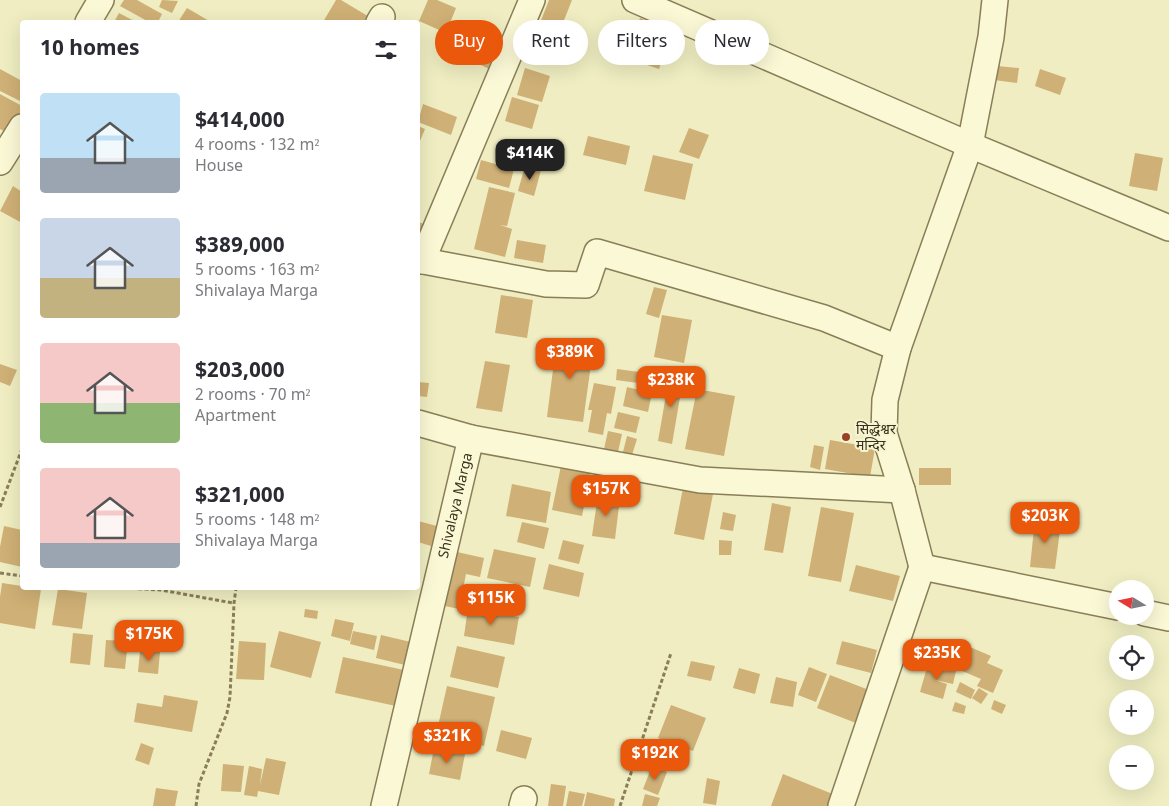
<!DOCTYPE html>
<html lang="en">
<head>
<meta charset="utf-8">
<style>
	:root { --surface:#fff; --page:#f7f7f7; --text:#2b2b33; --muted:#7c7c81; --accent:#ea580c }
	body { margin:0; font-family:Georgia,"Noto Sans Devanagari",serif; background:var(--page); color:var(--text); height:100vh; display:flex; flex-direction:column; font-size:19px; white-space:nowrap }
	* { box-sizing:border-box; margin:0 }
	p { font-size:16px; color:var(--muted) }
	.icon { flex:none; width:28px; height:28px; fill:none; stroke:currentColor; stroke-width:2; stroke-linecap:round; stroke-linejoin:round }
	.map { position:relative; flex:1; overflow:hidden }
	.side { position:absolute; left:20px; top:20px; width:400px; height:570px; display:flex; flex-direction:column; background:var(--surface); border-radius:5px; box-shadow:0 5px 20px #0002 }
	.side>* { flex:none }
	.banner { position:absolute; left:435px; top:20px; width:475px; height:45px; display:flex; gap:10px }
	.needle { width:32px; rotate:280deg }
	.fabs { position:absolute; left:1109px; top:580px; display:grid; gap:10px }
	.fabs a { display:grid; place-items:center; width:45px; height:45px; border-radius:50%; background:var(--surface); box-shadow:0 5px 20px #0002; font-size:25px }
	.price { position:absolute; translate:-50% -42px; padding:0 11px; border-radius:10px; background:var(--accent); color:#fff; font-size:16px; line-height:32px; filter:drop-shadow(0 1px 2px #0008) }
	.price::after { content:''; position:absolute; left:50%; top:30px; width:15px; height:11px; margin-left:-8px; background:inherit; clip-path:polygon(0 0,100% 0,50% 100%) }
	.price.selected { background:#222; color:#fff }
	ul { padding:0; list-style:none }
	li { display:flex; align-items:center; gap:15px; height:125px; padding:0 20px }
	li span { display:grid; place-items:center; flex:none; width:140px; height:100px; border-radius:5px; color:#555 }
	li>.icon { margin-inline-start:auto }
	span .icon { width:60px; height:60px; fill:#fffc; stroke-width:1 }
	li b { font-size:21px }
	h2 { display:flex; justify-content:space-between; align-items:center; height:60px; padding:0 20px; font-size:21px }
	.pill { padding:0 18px; border-radius:22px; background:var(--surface); box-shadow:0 5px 20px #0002; font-size:18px; line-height:45px }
	.pill.selected { background:var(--accent); color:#fff }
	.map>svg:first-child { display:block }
</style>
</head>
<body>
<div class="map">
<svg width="1169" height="806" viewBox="0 0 1169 806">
	<rect width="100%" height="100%" fill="#efedc1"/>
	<!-- building -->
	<path fill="#cfb076" d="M124 0H137L162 14 158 22H149L120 6Z
		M162 0 178 1 172 13 159 7Z
		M336 0H341L371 18 369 22H323Z
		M428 0H437L456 8 446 33 419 21Z
		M549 0H572L553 48 533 41Z
		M187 8 211 22H178Z
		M119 13 136 22H114Z
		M640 18 672 29 659 69 626 58Z
		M481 28 503 38 489 69 467 58Z
		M997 66 1019 68 1017 83 994 80Z
		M525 68 550 76 542 102 517 95Z
		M0 69 22 81V102L0 91Z
		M1040 69 1066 78 1060 95 1035 86Z
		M0 94 22 106V113L11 135 0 129Z
		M512 97 539 105 532 129 505 121Z
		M423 104 457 117 451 135 418 122Z
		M418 126 425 129 420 141 418 140Z
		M689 128 709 135 699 159 679 152Z
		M588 136 630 146 626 165 583 155Z
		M1135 153 1163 158 1157 191 1129 186Z
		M653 155 693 164 685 200 644 191Z
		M481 160 514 169 509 188 476 179Z
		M525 166 541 170 534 196 518 191Z
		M13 186 22 192V223L0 211Z
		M489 187 515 193 507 226 500 225 512 229 505 257 474 249Z
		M418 222 427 225 418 249Z
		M517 240 546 245 543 263 514 258Z
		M654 287 667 290 659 318 646 314Z
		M501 295 533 300 527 338 495 333Z
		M662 315 692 320 684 363 654 357Z
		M557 338 594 343 583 422 547 417Z
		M485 361 510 365 502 412 476 408Z
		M0 364 17 370 10 386 0 382Z
		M617 369 639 372 638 383 616 380Z
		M670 372 684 374 672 444 658 441Z
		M418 382 429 383 427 397 418 396Z
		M594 383 616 387 611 414 607 413 603 435 588 432 592 410H588Z
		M627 387 652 393 648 412 623 406Z
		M697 389 735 396 724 456 685 449Z
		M618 412 640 417 636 433 614 428Z
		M608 431 622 434 618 452 604 449Z
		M627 436 637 439 632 455 623 452Z
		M830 440 875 448 870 477 825 469Z
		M814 445 824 447 820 470 810 467Z
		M562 461 592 467 582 516 552 510Z
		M919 468H951V485H919Z
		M512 484 551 492 546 523 506 516Z
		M683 488 713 494 704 540 674 534Z
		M598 495 620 498 615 539 592 536Z
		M772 503 791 507 783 553 764 550Z
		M821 507 854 513 841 582 808 576Z
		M723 512 736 515 733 531 720 529Z
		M1035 519 1061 522 1055 569 1030 567Z
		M418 521 437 526 431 546 418 542Z
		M522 522 549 528 544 549 517 542Z
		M4 526 22 530V567L0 562V547Z
		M563 540 584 545 579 564 558 559Z
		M719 540 732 541 731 555H719Z
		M494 549 536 558 530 587 487 578Z
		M457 552 484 558 480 577 466 574 459 609 445 606Z
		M549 564 584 573 579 597 543 589Z
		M856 565 900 576 893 601 849 591Z
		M2 583 22 586V588L41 589 35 629 0 623V597Z
		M58 589 87 593 82 629 52 625Z
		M468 608 519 617 514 645 464 636Z
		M305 609 318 611 317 619 304 617Z
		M335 619 354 623 350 641 331 636Z
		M279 631 321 642 311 678 270 667Z
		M353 631 377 636 374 650 350 644Z
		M73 633 93 635 90 665 70 663Z
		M381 635 415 643 409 666 376 658Z
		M106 640 128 641 125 669 104 667Z
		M239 641 266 643 264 680 236 679Z
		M842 641 877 650 871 673 836 664Z
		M457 646 505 657 498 688 450 677Z
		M970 647 991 656 987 663 1003 670 993 693 977 686 981 679 960 670Z
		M140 651 160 652 158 674 138 672Z
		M343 657 404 670 396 706 335 693Z
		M691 661 715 666 711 681 687 676Z
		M928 664 956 671 953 684 935 680 947 684 943 699 920 692Z
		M809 667 827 674 816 702 798 695Z
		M739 668 760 674 755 694 733 688Z
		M830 675 869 690 856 723 817 708Z
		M776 677 797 682 793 707 770 703Z
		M960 682 975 690 971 699 956 692Z
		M447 686 495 697 484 746 436 735Z
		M979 688 988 694 981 704 972 698Z
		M164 695 198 701 192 732 134 722 137 703 162 707Z
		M994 700 1006 705 1002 714 991 709Z
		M955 702 966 706 964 714 952 711Z
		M671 705 706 718 693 751 658 738Z
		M501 730 532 738 526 759 496 751Z
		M141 743 154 748 149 765 135 760Z
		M434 748 465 754 460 780 429 774Z
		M266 758 286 762 279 795 258 791 257 797 244 795 249 766 262 769 260 785Z
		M223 764 244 766 241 792 221 791Z
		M652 766 667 772 658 795 643 789Z
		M783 774 840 797 837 806H771Z
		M707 778 720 781 716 805 703 803Z
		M551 784 566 786 563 806H548Z
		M156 788 178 791 175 806H153Z
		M569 791 585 794 582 806H566Z
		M587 792 615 799 614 806H584Z
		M645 794 660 798 657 806H642Z"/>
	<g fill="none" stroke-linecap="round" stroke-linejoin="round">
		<!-- street casing -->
		<g stroke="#8a7e58" stroke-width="28">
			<g id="street">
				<path d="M635 0 970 145 1169 228"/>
				<path d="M88 22 101 0"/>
				<path d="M379 22 382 17"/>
				<path d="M0 162 22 127"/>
				<path d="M418 260 546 284 586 285 597 252 824 318 898 348"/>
				<path d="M422 261 532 0"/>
				<path d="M418 423 471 438 700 480 902 490"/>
				<path d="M922 567 902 490 884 433 885 400 898 348 970 145 991 37 995 0"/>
				<path d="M1145 613 1169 618"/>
				<path id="s1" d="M384 806 471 438"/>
				<path d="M522 806 524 799"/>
				<path d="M841 806 922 567 1118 607"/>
			</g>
		</g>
		<!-- path -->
		<path stroke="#8a7e58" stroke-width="3" stroke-dasharray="4 2.5" stroke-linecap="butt" d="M0 507 22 449
			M0 573 22 576
			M125 588 161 590 233 603
			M196 806 199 784 227 713 230 697 234 603 236 588
			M620 806 671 653"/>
		<!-- street -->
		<use href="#street" stroke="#faf8d5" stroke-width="25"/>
	</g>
	<!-- markers -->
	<circle fill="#9b4126" stroke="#f7f5d1" stroke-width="2" cx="846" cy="437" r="5"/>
	<g text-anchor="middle" stroke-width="4" stroke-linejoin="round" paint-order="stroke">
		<!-- poi labels -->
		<g font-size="14" fill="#39311d" stroke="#f7f5d1" text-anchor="start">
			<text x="856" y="434">सिद्धेश्वर<tspan x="856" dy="16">मन्दिर</tspan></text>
		</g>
		<!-- street labels -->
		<g font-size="14" fill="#39311d" stroke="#f7f5d1">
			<text dy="5" stroke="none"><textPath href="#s1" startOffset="309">Shivalaya Marga</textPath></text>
		</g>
	</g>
</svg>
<div class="fabs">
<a><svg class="needle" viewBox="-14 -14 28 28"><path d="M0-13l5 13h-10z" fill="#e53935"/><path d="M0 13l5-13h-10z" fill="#7c7c81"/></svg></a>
<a><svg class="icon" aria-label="locate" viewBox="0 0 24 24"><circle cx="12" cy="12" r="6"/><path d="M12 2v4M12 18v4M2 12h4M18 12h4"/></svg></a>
<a>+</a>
<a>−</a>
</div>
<b class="price selected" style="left:530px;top:181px">$414K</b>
<b class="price" style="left:570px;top:380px">$389K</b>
<b class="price" style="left:671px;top:408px">$238K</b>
<b class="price" style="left:606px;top:517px">$157K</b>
<b class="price" style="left:1045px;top:544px">$203K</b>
<b class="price" style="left:491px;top:626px">$115K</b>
<b class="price" style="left:149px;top:662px">$175K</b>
<b class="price" style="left:937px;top:681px">$235K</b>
<b class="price" style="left:447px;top:764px">$321K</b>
<b class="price" style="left:655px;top:781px">$192K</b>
<div class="banner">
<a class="pill selected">Buy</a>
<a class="pill">Rent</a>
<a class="pill">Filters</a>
<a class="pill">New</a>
</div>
<section class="side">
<h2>10 homes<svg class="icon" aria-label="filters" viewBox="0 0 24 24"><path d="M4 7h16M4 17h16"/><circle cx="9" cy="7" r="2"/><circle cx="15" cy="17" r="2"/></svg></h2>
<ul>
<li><span style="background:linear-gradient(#bfe0f5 65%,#9aa5b1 0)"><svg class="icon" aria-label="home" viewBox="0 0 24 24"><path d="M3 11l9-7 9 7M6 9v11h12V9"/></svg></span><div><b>$414,000</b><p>4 rooms · 132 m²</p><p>House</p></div></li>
<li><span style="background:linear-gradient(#c9d6e8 60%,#c2b280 0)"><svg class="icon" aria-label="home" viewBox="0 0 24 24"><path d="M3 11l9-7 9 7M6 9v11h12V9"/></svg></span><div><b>$389,000</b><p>5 rooms · 163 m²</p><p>Shivalaya Marga</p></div></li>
<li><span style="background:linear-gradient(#f6c9c9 60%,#8fb573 0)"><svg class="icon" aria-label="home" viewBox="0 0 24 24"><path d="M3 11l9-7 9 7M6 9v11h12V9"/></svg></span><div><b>$203,000</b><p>2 rooms · 70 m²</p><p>Apartment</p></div></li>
<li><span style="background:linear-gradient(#f6c9c9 75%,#9aa5b1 0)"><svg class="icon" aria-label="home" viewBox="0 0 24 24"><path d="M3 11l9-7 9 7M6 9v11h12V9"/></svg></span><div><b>$321,000</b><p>5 rooms · 148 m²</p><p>Shivalaya Marga</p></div></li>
</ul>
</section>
</div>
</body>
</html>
